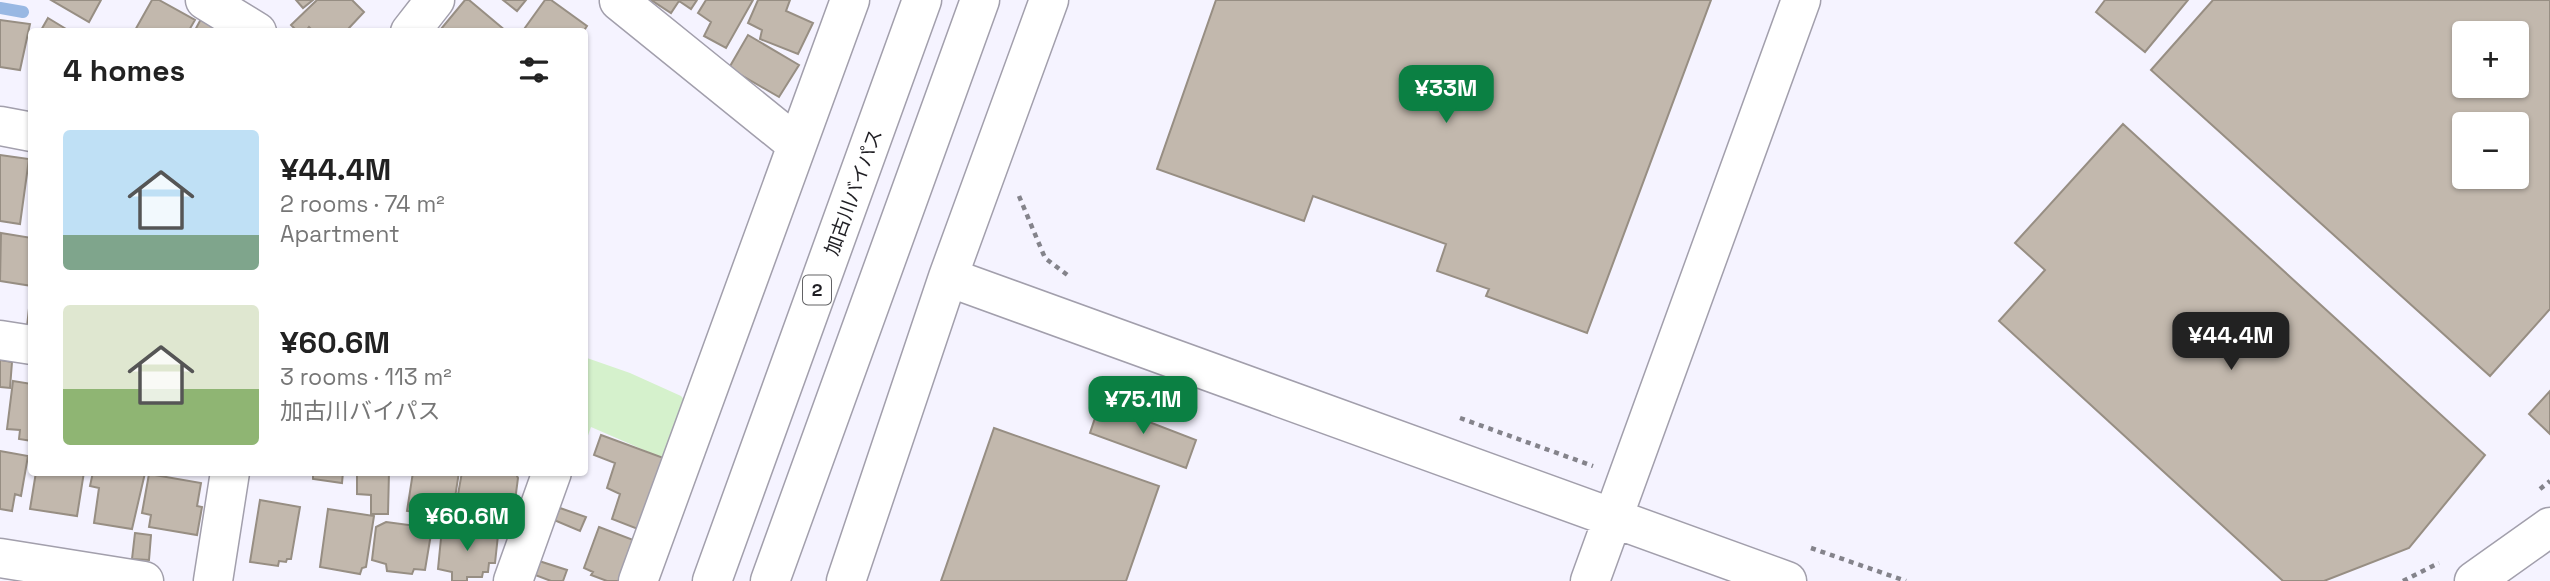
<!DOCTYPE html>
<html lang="en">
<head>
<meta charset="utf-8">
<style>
	:root { --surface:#fff; --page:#f2f2f2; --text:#222; --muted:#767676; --accent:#0b8043 }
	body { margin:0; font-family:"Space Grotesk","Noto Sans JP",sans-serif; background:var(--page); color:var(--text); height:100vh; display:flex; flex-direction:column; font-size:26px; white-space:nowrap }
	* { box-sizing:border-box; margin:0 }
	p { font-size:23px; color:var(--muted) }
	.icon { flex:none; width:38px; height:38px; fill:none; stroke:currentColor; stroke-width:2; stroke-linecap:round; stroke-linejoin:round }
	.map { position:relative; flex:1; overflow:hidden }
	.drawer { position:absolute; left:28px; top:28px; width:560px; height:448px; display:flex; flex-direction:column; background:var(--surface); border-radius:7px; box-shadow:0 2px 5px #0004 }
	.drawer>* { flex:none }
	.fabs { position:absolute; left:2452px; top:21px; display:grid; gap:14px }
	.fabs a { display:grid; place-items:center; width:77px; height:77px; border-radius:7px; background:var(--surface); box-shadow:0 2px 5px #0004; font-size:35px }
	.price { position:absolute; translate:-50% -60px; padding:0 16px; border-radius:14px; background:var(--accent); color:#fff; font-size:23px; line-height:46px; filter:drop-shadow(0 2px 4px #0008) }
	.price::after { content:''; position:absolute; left:50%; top:42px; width:21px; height:16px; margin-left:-10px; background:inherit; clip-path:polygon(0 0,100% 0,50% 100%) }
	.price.on { background:#222; color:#fff }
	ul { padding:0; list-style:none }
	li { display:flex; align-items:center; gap:21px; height:175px; padding:0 35px }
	li span { display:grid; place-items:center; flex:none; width:196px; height:140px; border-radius:7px; color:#555 }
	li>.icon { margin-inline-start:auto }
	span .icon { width:84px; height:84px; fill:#fffc; stroke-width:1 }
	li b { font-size:30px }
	h2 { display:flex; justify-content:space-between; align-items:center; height:84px; padding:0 35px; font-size:30px }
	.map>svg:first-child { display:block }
</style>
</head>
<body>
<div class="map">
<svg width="2550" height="581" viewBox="0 0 2550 581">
	<rect width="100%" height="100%" fill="#f5f3ff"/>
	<!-- green -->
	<path fill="#d5f1cc" d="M587 358 630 373 681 396 687 403 667 460 591 427 585 444 584 365Z"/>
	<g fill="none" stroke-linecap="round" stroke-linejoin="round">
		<!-- stream -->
		<path stroke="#99b8e3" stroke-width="12" d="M0 8 23 12"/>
	</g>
	<!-- building -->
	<path fill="#c2b8ad" stroke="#978e83" stroke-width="2" fill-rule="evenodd" d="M51 0H101L89 22Z
		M152 0H159L195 20 188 32H134Z
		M296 0H313L303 8Z
		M317 0H352L364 12 349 28 351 32H314L309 27 305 32H298L291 25Z
		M465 0H469L506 31 444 32 441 29Z
		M503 0H526L517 11Z
		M545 0H551L587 26 583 32H522Z
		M651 0H697L691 9 679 1 671 13Z
		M706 0H753L726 48 704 36 711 22 698 13Z
		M758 0H790L786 11 813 23 798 54 760 39 762 30 748 23Z
		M1216 0H1711L1587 333 1486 296 1489 289 1437 271 1446 244 1313 196 1304 221 1157 169Z
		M2105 0H2188L2145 52 2096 12Z
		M2213 0H2550V309L2490 376 2151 70ZM2464 33H2516V86H2464ZM2464 124H2516V177H2464Z
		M48 18 71 32H40Z
		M201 19 222 32H194Z
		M0 20 30 24 20 70 0 67Z
		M748 35 799 65 779 97 729 68Z
		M2123 124 2485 455 2409 548 2324 581H2283L1999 321 2045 270 2015 243Z
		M0 155 29 159 20 224 0 221Z
		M1 233 32 238V286L0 281Z
		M30 299H32V328L27 327Z
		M0 360 12 362 10 388 0 387Z
		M13 381 32 384V441L19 439 20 430 7 429Z
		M2550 391V434L2529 414Z
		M1100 403 1196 440 1186 468 1090 433Z
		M994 428 1159 486 1126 581H941Z
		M601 435 669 460 643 531 612 519 620 494 607 488 615 463 594 455Z
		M0 451 28 456 21 496 15 494 12 511 0 509Z
		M36 472H84L77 516 30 509Z
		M93 472 145 473 132 529 94 523 99 488 90 486Z
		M313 472H343L342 483 313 479Z
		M357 472H389L388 514H371V495L357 494Z
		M413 472H459L452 517 407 511Z
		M462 472H515L518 478 515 501 508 508 494 506 492 510 457 500Z
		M149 474 201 483 197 506 202 507 197 535 149 527 151 515 142 513Z
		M260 500 300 507 291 559H287L286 562 279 561 278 566 250 562Z
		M560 508 586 517 580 531 554 520Z
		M328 509 374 516 366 567 362 568 360 574 320 567Z
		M456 513 513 522 510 535 453 527Z
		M386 522 432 528 425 570 414 569 412 574 387 571 386 564 372 560 376 527Z
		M599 527 636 541 622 581H607L591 575 593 572 584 568Z
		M442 528 498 535 495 563H489L488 572H483L482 577H467V581H452V572L438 569Z
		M135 533 151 535 149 560 132 559Z
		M539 561 567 570 563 581H551L535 575Z"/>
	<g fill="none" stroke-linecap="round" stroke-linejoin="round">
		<!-- minor casing -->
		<g stroke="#a29fac" stroke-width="41">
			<path id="minor" d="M205 0 257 32
				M619 1 797 145
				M410 32 435 0
				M0 126 32 132
				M948 277 1787 581
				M0 340 32 345
				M0 558 144 581
				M213 581 230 472
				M513 581 552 472
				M638 581 850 0
				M846 581 948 277 1049 0
				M1590 581 1801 0
				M2474 581 2550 527"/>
		</g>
		<!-- highway casing -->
		<g stroke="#a29fac" stroke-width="41">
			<path id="highway" d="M712 581 922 0
				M770 581 980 0"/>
		</g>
		<!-- path -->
		<path stroke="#84838b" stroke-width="4.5" stroke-dasharray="5 5" stroke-linecap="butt" d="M1019 196 1045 258 1070 277
			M1460 418 1593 466
			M2540 489 2550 481
			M1811 548 1906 581
			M2403 581 2439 563"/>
		<!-- minor -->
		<use href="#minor" stroke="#fff" stroke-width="38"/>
		<!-- highway -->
		<use href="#highway" stroke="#fff" stroke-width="38"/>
	</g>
	<g text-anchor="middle" stroke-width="5" stroke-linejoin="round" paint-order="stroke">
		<!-- shield labels -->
		<rect fill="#fff" stroke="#626265" stroke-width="2" x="803" y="275.5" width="28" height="29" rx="5"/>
		<g font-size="18" font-weight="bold" fill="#1f1e23">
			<text x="817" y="296">2</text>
		</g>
		<!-- street labels -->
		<g font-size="19" fill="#1f1e23" stroke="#fff">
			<text transform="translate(853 192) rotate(-70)" y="7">加古川バイパス</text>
		</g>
	</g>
</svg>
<div class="fabs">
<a>+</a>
<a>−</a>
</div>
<b class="price" style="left:1446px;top:125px">¥33M</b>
<b class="price on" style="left:2231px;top:372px">¥44.4M</b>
<b class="price" style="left:1143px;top:436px">¥75.1M</b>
<b class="price" style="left:467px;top:553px">¥60.6M</b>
<section class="drawer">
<h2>4 homes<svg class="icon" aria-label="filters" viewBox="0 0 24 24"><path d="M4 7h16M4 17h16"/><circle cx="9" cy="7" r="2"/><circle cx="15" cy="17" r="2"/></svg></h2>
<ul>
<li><span style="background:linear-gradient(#bfe0f5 75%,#7fa58c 0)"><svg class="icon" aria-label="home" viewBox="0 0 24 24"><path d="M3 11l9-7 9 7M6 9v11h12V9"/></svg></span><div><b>¥44.4M</b><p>2 rooms · 74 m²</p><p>Apartment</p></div></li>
<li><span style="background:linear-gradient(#dfe7d0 60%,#8fb573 0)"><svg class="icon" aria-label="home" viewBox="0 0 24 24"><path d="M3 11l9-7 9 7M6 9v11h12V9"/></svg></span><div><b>¥60.6M</b><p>3 rooms · 113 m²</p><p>加古川バイパス</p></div></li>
</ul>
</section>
</div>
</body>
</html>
